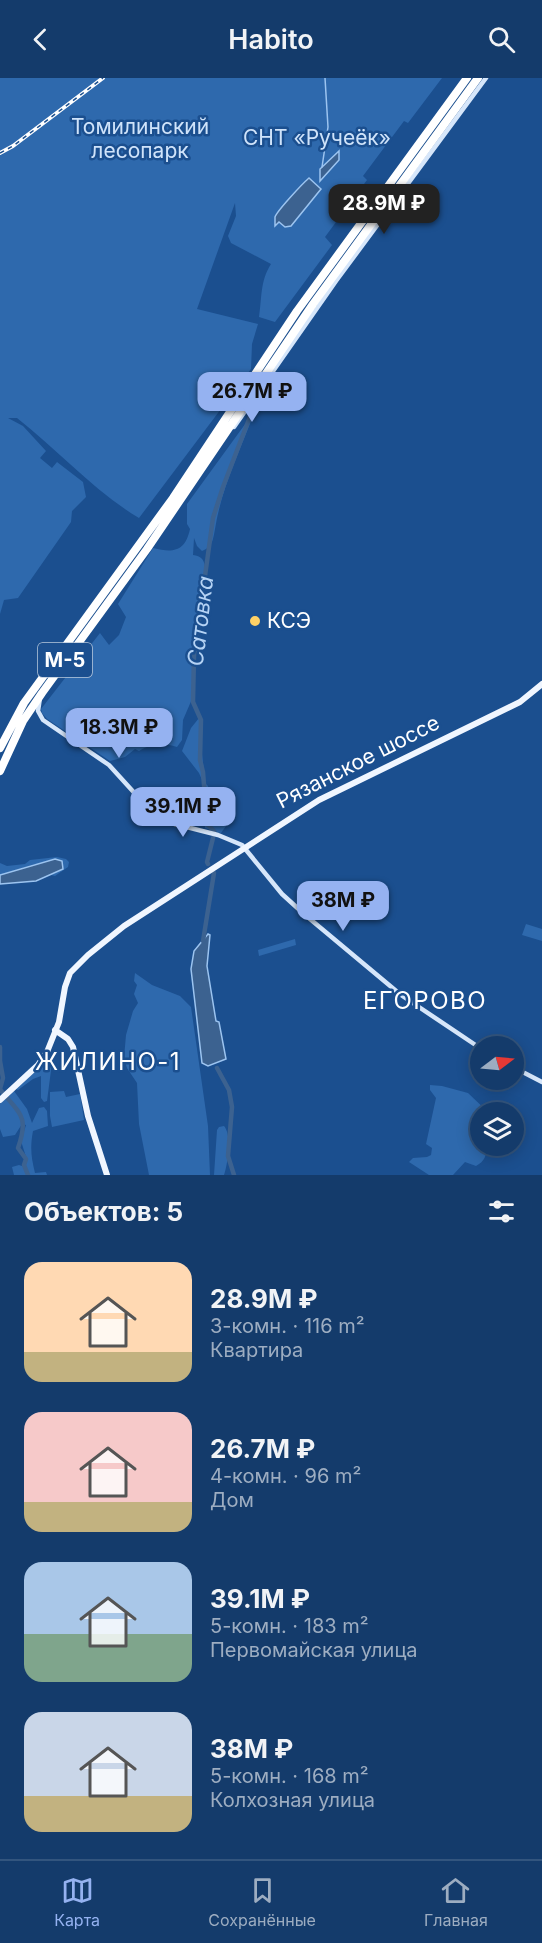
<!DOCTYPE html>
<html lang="ru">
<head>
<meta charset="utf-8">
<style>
	:root { --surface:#143b6b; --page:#1d4271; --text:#f1f3f6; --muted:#9dadc1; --line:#33557e; --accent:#95b2f1 }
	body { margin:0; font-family:Inter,sans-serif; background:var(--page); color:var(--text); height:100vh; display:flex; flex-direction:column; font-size:22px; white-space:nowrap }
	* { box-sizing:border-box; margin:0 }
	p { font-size:20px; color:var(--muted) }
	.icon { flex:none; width:33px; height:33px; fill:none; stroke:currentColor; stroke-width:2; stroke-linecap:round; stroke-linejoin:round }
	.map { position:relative; height:1097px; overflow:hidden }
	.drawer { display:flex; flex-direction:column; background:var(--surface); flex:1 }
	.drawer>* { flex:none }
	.needle { width:39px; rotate:74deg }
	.buttons { position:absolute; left:470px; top:958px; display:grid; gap:12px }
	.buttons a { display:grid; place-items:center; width:54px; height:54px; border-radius:50%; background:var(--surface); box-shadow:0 3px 15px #0003,0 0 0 2px var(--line); font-size:30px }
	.price { position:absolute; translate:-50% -51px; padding:0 14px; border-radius:12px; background:var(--accent); color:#111; font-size:20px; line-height:39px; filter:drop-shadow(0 2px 3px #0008) }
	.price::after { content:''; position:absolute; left:50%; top:36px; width:18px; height:14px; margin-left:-9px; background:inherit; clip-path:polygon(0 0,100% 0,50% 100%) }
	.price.on { background:#222; color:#fff }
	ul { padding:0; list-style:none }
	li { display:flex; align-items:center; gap:18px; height:150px; padding:0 24px }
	li span { display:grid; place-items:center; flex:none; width:168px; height:120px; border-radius:18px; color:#555 }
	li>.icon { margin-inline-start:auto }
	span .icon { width:72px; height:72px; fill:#fffc; stroke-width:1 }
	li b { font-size:26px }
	h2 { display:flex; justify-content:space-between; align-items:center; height:72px; padding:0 24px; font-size:26px }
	header { display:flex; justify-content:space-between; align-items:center; height:78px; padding:0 24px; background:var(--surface); font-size:27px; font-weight:600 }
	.dock { display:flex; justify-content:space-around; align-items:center; height:84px; border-top:2px solid var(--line); background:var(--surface); font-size:16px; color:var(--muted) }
	.dock a { display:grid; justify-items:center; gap:3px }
	.dock .on { color:var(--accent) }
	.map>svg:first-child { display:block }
</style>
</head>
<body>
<header><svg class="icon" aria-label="back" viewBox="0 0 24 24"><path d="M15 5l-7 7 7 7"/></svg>Habito<svg class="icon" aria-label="search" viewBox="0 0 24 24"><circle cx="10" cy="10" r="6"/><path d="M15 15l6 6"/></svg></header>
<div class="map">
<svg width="542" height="1097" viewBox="0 0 542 1097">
	<rect width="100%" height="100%" fill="#1b4f8f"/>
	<!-- green -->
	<path fill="#2e69ad" d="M0 0H442L408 45 404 43 363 98 367 102 325 159 332 167 275 244 259 239C262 220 260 203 271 186L231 165 228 158 236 138 235 125 197 231 258 246 252 266 251 291 139 440C95 414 58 372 17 340H8L23 348 46 373 40 380 52 390 57 384 83 404 86 419 72 433 71 444 18 520 4 522 0 536Z
		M251 338H253C239 375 221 412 215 451 213 461 213 469 202 473L197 468 194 460 193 477C201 478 204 481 205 489L199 545 195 571 192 575V621L183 642 182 662 177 669C163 665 153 665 139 673L135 671 125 679 110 683 47 641 42 635 41 631 100 555 109 567 119 557 126 539 118 526 153 470C173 475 185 474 190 451L187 446V426Z
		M199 640 202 644 201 667 205 702 203 704 199 695 182 673 191 650Z
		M206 706 208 708C211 723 207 738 224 743L226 748 221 755 205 750 202 710Z
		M57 779 66 781 69 784 68 789 55 798 51 797 63 791V786H35L0 797V785L7 788 25 786 30 782Z
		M526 846 542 851V863L522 857Z
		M295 861 296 867 259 878 258 872Z
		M135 895 152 907 180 918 191 929 208 1048 210 1097H149L139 1046 137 1005 127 990 124 980 126 957 133 933 138 925 134 916 137 907 134 903Z
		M48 982 52 985 47 1023 44 1024 41 1020V998L33 1001 18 1012 16 1011Z
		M430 1007 442 1008 468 1015 489 1035H480V1068H487C486 1078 485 1083 476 1088L465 1084 453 1097H429L409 1084 413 1080 427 1079 431 1077 432 1070 426 1066 436 1020 430 1012Z
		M14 1013 27 1031 32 1045 39 1030 44 1029 47 1033 48 1048 33 1053C30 1069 31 1079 35 1095L46 1094 47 1097H14L12 1089 19 1087 25 1089 27 1082 21 1063 26 1047 22 1046 15 1057 3 1059 0 1051V1026Z
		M64 1013 66 1019 80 1016 84 1042 52 1049 50 1038V1014Z
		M224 1048C232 1057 228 1085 224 1097H214L217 1052 219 1049Z"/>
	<!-- water -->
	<path fill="#3c6290" stroke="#9cc4f0" stroke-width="1.5" d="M339 73V82L320 103V91Z
		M309 100 321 111 291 148 285 149 279 144 275 148C275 147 275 140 275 139 277 133 302 106 309 100Z
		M55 781 62 783 63 791 36 803 0 806V797Z
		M208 856 210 857 207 888 216 943 219 944 226 981 208 988 202 985 191 891 194 873Z"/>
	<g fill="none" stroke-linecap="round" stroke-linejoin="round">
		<!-- stream -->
		<path stroke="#9cc4f0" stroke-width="1.5" d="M322 89 328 49 325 0"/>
		<!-- river -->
		<path stroke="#3c6290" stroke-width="4.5" d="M214 753 207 746 203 694 200 682 201 642 193 624 194 578 213 440 223 409 251 336
			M208 786 207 784 213 760
			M203 863 214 795
			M0 969V983
			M0 983 3 1000 0 1011C18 1035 30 1036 18 1070L26 1081 24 1087 28 1097
			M217 990 229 1012 232 1029 228 1078 234 1097"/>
		<!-- secondary -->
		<path stroke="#d6e6fa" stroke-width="4.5" d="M234 349 336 203 486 0
			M40 620 38 633 43 642 109 687 159 742 218 757 242 767 282 816 304 836 401 917 480 970
			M513 989 542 1004"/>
		<!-- primary -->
		<path stroke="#f0f6ff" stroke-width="6" d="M55 952 68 961 73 969 88 1038 107 1097
			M0 1022 38 987 47 974 59 944 65 909 70 895 88 877 124 848 319 722 520 624 542 606"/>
		<!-- highway -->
		<path stroke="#fff" stroke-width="8" d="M0 670 24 625 173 420 297 233 467 0
			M0 693 23 643 42 615 147 471 313 226 478 0"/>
		<!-- rail casing -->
		<g stroke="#fff" stroke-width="4">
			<path id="rail" d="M0 75 13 68 103 0"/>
		</g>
		<!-- rail -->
		<use href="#rail" stroke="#1b4f8f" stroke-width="1.5" stroke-dasharray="4.5" stroke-linecap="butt"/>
	</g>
	<!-- markers -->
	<circle fill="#ffd166" stroke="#1b4f8f" stroke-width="2" cx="255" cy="543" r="6"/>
	<g text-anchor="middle" stroke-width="5" stroke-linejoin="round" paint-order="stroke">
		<!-- shield labels -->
		<rect fill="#1b4f8f" stroke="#bbcadd" stroke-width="1.5" x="38" y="565" width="54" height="34" rx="4.5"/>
		<g font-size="20" font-weight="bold" fill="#fff">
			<text x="65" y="589">М-5</text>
		</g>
		<!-- park labels -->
		<g font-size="21" fill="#cfe3fa" stroke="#1b4f8f">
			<text x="140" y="56">Томилинский<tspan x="140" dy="24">лесопарк</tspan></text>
			<text x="317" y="67">СНТ «Ручеёк»</text>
		</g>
		<!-- poi labels -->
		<g font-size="21" fill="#fff" stroke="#1b4f8f" text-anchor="start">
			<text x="267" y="550">КСЭ</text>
		</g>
		<!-- street labels -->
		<g font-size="21" fill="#fff" stroke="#1b4f8f">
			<text transform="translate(358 684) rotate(-27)" y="7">Рязанское шоссе</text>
		</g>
		<!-- water labels -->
		<g font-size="22" font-style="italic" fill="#b5d3f5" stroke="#1b4f8f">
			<text transform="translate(200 543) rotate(-83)" y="8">Сатовка</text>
		</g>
		<!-- quarter labels -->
		<g font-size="24" letter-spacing="1.5" fill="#fff" stroke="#1b4f8f">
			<text x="425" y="931">ЕГОРОВО</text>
			<text x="108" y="992">ЖИЛИНО-1</text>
		</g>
	</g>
</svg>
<div class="buttons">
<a><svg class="needle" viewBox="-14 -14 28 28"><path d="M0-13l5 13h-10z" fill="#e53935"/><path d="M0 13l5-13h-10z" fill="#9dadc1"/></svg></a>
<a><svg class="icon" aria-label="layers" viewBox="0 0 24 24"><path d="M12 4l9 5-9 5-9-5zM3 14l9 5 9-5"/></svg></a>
</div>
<b class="price on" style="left:384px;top:157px">28.9M ₽</b>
<b class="price" style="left:252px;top:345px">26.7M ₽</b>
<b class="price" style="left:119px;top:681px">18.3M ₽</b>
<b class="price" style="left:183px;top:760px">39.1M ₽</b>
<b class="price" style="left:343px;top:854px">38M ₽</b>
</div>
<section class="drawer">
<h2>Объектов: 5<svg class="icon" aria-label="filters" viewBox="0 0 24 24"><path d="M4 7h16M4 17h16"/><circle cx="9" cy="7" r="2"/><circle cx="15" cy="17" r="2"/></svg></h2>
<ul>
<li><span style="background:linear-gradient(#ffd9b3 75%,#c2b280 0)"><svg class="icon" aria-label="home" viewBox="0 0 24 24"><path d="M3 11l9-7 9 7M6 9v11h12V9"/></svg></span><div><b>28.9M ₽</b><p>3-комн. · 116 m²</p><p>Квартира</p></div></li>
<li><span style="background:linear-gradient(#f6c9c9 75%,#c2b280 0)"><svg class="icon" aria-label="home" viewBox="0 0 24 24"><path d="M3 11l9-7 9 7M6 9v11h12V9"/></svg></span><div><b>26.7M ₽</b><p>4-комн. · 96 m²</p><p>Дом</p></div></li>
<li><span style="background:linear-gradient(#a9c7e8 60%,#7fa58c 0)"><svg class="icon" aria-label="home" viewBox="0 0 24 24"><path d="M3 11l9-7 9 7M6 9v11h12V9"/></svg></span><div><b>39.1M ₽</b><p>5-комн. · 183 m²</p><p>Первомайская улица</p></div></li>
<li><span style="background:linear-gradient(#c9d6e8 70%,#c2b280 0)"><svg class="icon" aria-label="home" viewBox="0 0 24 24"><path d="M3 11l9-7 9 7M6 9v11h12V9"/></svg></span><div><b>38M ₽</b><p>5-комн. · 168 m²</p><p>Колхозная улица</p></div></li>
</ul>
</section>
<nav class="dock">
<a class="on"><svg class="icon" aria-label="map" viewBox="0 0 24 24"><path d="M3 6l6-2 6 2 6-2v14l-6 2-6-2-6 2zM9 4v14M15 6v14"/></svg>Карта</a>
<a><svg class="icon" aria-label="saved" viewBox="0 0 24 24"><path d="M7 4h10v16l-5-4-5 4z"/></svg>Сохранённые</a>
<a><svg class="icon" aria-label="home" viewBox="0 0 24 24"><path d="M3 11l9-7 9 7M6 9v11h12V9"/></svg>Главная</a>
</nav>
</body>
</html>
